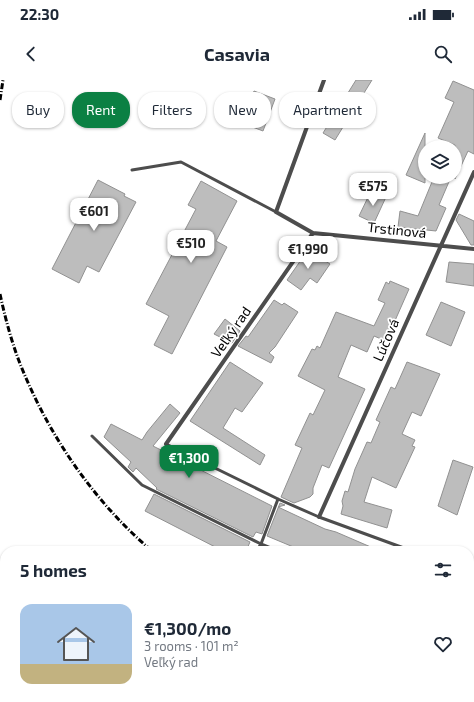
<!DOCTYPE html>
<html lang="en">
<head>
<meta charset="utf-8">
<style>
	:root { --surface:#fff; --page:#f2f2f3; --text:#1f2937; --muted:#747a83; --accent:#0b8043 }
	body { margin:0; font-family:"Exo 2",sans-serif; background:var(--page); color:var(--text); height:100vh; display:flex; flex-direction:column; font-size:15px; white-space:nowrap }
	* { box-sizing:border-box; margin:0 }
	p { font-size:13px; color:var(--muted) }
	.icon { flex:none; width:22px; height:22px; fill:none; stroke:currentColor; stroke-width:2; stroke-linecap:round; stroke-linejoin:round }
	.map { position:relative; flex:1; overflow:hidden }
	.drawer { position:absolute; left:0px; top:466px; width:474px; height:156px; display:flex; flex-direction:column; background:var(--surface); border-radius:16px 16px 0 0; box-shadow:0 1px 3px #0004 }
	.drawer>* { flex:none }
	.top-card { position:absolute; left:12px; top:12px; width:450px; height:36px; display:flex; gap:8px }
	.controls { position:absolute; left:418px; top:60px; display:grid; gap:8px }
	.controls a { display:grid; place-items:center; width:44px; height:44px; border-radius:50%; background:var(--surface); box-shadow:0 1px 3px #0004; font-size:20px }
	.price { position:absolute; translate:-50% -34px; padding:0 9px; border-radius:8px; background:#fff; color:#222; font-size:13px; line-height:26px; filter:drop-shadow(0 1px 2px #0008) }
	.price::after { content:''; position:absolute; left:50%; top:24px; width:12px; height:9px; margin-left:-6px; background:inherit; clip-path:polygon(0 0,100% 0,50% 100%) }
	.price.current { background:var(--accent); color:#fff }
	ul { padding:0; list-style:none }
	li { display:flex; align-items:center; gap:12px; height:100px; padding:0 20px }
	li span { display:grid; place-items:center; flex:none; width:112px; height:80px; border-radius:12px; color:#555 }
	li>.icon { margin-inline-start:auto }
	span .icon { width:48px; height:48px; fill:#fffc; stroke-width:1 }
	li b { font-size:17px }
	h2 { display:flex; justify-content:space-between; align-items:center; height:48px; padding:0 20px; font-size:17px }
	.tag { padding:0 14px; border-radius:16px; background:var(--surface); box-shadow:0 1px 3px #0004; font-size:14px; line-height:36px }
	.tag.current { background:var(--accent); color:#fff }
	.status { display:flex; justify-content:space-between; align-items:center; height:28px; padding:0 20px; background:var(--surface); direction:ltr }
	.status svg { height:11px; fill:currentColor }
	header { display:flex; justify-content:space-between; align-items:center; height:52px; padding:0 20px; background:var(--surface); font-size:18px; font-weight:700 }
	.map>svg:first-child { display:block }
</style>
</head>
<body>
<div class="status"><b>22:30</b><svg viewBox="0 0 49 12"><path d="M0 12V9h3v3zM5 12V6h3v6zM10 12V3h3v9zM15 12V0h3v12zM26 1h20v11H26zM47 4h2v5h-2z"/></svg></div>
<header><svg class="icon" aria-label="back" viewBox="0 0 24 24"><path d="M15 5l-7 7 7 7"/></svg>Casavia<svg class="icon" aria-label="search" viewBox="0 0 24 24"><circle cx="10" cy="10" r="6"/><path d="M15 15l6 6"/></svg></header>
<div class="map">
<svg width="474" height="622" viewBox="0 0 474 622">
	<rect width="100%" height="100%" fill="#fff"/>
	<!-- building -->
	<path fill="#bdbdbd" stroke="#919191" d="M356 0H372L335 60 323 53Z
		M453 1 474 10V74L468 71 455 99V65L438 58 454 22 445 18Z
		M254 11 275 19 263 51 242 43Z
		M425 53V103L406 95Z
		M434 97H451L439 125 446 128 436 151 398 147 400 131 418 136Z
		M98 100 125 114 124 116 136 122 99 192 87 186 79 203 52 189Z
		M201 101 237 121 216 161 227 167 172 274 154 265 169 236 146 224 196 129 188 125Z
		M371 111 386 117 374 143 359 136Z
		M459 134 474 141V165H471L456 140Z
		M308 170 330 184 317 203 310 198 301 210 287 200Z
		M449 182 474 184V206L446 202Z
		M390 201 409 209 386 261 374 256 367 272 351 265 338 297 365 309 329 388 322 385 313 408V414L310 417 294 423 281 417 302 368 295 365 310 333 313 335 325 310 298 296 312 269 315 270 317 266 320 268 336 232 374 246 385 223 378 220 386 202 389 204Z
		M274 220 282 225 284 223 298 232 275 267 269 273 274 277 271 283 238 266 246 256 248 257Z
		M441 222 465 232 451 266 426 255Z
		M225 239 240 251 232 263 214 254Z
		M230 282 263 303 242 332 235 328 223 348 265 375 260 385 190 341Z
		M407 282 440 294 421 336 412 332 402 354 415 360 412 366 415 367 396 408 372 397 364 422 392 430 387 448 341 434 343 426 342 421 345 411 348 412 355 389 367 362 371 363 380 342 376 340 391 307 395 309Z
		M170 324 180 333 153 366 272 426 262 454 256 452 253 457 156 409 157 408 136 388 133 392 128 387 131 382 104 357 111 344 142 360 147 352Z
		M453 380 473 387 457 435 438 426Z
		M154 414 250 462 246 471H223L145 431Z
		M280 423 285 425 278 427 325 449 336 452 380 471H303L267 456Z"/>
	<g fill="none" stroke-linecap="round" stroke-linejoin="round">
		<!-- lane -->
		<path stroke="#4d4d4d" stroke-width="3" d="M132 90 181 82 276 132
			M92 356 142 405 261 464 278 471
			M166 364 278 419 319 437 412 471
			M256 471 261 464 278 419
			M469 492 474 494"/>
		<!-- street -->
		<path stroke="#4d4d4d" stroke-width="4" d="M324 0 276 132 313 153 474 169
			M166 364 313 153
			M319 437 474 92
			M469 539 474 524
			M0 565 5 566
			M238 617 257 622
			M233 622 234 617
			M449 622 450 617"/>
		<!-- rail -->
		<path stroke="#000" stroke-width="3" stroke-dasharray="6 2 1 2" stroke-linecap="butt" d="M0 20 3 0
			M0 214C5 237 11 260 19 281 47 353 93 421 152 471
			M0 498 5 499
			M469 602 474 604"/>
	</g>
	<g text-anchor="middle" stroke-width="3.5" stroke-linejoin="round" paint-order="stroke">
		<!-- street labels -->
		<g font-size="14" fill="#000" stroke="#fff">
			<text transform="translate(397 150) rotate(6)" y="5">Trstinová</text>
			<text transform="translate(231 252) rotate(-55)" y="5">Veľký rad</text>
			<text transform="translate(386 260) rotate(-66)" y="5">Lúčová</text>
		</g>
	</g>
</svg>
<div class="controls">
<a><svg class="icon" aria-label="layers" viewBox="0 0 24 24"><path d="M12 4l9 5-9 5-9-5zM3 14l9 5 9-5"/></svg></a>
</div>
<b class="price" style="left:373px;top:127px">€575</b>
<b class="price" style="left:94px;top:152px">€601</b>
<b class="price" style="left:191px;top:184px">€510</b>
<b class="price" style="left:308px;top:190px">€1,990</b>
<b class="price current" style="left:189px;top:399px">€1,300</b>
<div class="top-card">
<a class="tag">Buy</a>
<a class="tag current">Rent</a>
<a class="tag">Filters</a>
<a class="tag">New</a>
<a class="tag">Apartment</a>
</div>
<section class="drawer">
<h2>5 homes<svg class="icon" aria-label="filters" viewBox="0 0 24 24"><path d="M4 7h16M4 17h16"/><circle cx="9" cy="7" r="2"/><circle cx="15" cy="17" r="2"/></svg></h2>
<ul>
<li><span style="background:linear-gradient(#a9c7e8 75%,#c2b280 0)"><svg class="icon" aria-label="home" viewBox="0 0 24 24"><path d="M3 11l9-7 9 7M6 9v11h12V9"/></svg></span><div><b>€1,300/mo</b><p>3 rooms · 101 m²</p><p>Veľký rad</p></div><svg class="icon" aria-label="heart" viewBox="0 0 24 24"><path d="M12 20l-8-8c-3-5 5-10 8-4 3-6 11-1 8 4z"/></svg></li>
</ul>
</section>
</div>
</body>
</html>
